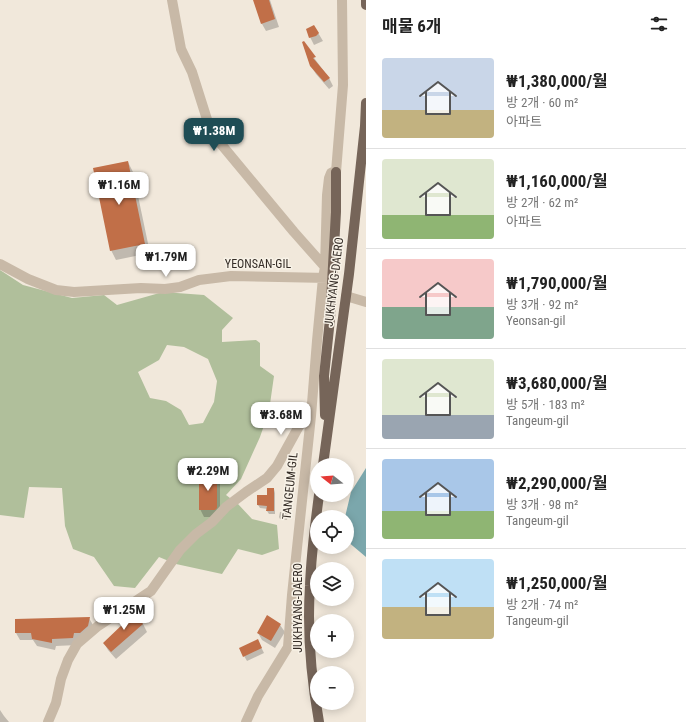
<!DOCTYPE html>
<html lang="ko">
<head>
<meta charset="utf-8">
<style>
	:root { --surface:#fff; --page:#f6f6f6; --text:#222; --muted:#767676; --line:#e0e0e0; --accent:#1f4d55 }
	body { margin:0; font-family:"Roboto Condensed","Noto Sans KR",sans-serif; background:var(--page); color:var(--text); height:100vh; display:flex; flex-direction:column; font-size:15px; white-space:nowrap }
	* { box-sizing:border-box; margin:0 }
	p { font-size:13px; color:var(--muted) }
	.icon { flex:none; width:22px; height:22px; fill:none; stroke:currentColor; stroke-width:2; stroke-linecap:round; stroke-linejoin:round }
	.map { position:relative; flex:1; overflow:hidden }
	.panel { display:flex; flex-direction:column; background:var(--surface); width:320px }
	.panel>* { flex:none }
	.needle { width:26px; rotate:287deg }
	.tools { position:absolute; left:310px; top:458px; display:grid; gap:8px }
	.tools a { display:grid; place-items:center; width:44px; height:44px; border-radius:50%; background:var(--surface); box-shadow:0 2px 10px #0003; font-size:20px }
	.price { position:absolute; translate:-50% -34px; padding:0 9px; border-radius:8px; background:#fff; color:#222; font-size:13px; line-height:26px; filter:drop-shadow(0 1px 2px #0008) }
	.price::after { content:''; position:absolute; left:50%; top:24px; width:12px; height:9px; margin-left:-6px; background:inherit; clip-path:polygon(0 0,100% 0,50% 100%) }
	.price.active { background:var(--accent); color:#fff }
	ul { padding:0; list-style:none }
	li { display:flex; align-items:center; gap:12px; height:100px; padding:0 16px }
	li+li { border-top:1px solid var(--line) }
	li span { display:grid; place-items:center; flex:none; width:112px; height:80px; border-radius:4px; color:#555 }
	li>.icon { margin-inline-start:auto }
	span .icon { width:48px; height:48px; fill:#fffc; stroke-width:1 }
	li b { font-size:17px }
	h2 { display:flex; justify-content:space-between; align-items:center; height:48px; padding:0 16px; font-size:17px }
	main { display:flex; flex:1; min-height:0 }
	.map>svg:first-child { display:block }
</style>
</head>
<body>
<main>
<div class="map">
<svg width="366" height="722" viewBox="0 0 366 722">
	<rect width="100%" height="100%" fill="#f1e8db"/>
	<!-- green -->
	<path fill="#b0bf9b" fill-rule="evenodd" d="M0 270 23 285 72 298 104 295 117 305 163 292 204 295 233 318 222 330V342L256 340 260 343V366L274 376 269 411 260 437 241 479 226 495 238 504 252 519 277 525 279 549 262 555 238 549 222 574 176 564 159 557 135 588 114 586 94 557 73 549 65 526 62 488 29 487 24 518 0 515ZM167 345 184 347 208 359 217 381 214 402 203 423 189 425 181 410 166 401 150 398 138 372 159 360Z"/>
	<!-- water -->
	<path fill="#7ba7ac" d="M366 468V557L347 541V517H345L351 492Z"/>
	<!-- shadow -->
	<path fill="#0003" d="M254 0H270L279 27 266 31 262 24Z
		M314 26 323 41 314 45 310 37Z
		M303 43 329 78 333 86 329 89 316 74 311 66Z
		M128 162 133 172 150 253 116 260 111 250Z
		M216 475 220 482V515L219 517H204L200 509Z
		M274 489 275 493V514H269L267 511 268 509 260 508 258 505Z
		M280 512H286L288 514 287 520 280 519 279 517Z
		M132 612 143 624 147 632 116 659 108 650 104 643 125 624 122 619Z
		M89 618 93 625 77 645 56 646 55 650 37 646 33 640H20L16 633V620Z
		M280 625 285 632 275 648 262 640 258 633Z
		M260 645 264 653 247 661 240 649Z
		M0 710 4 716 9 722H0Z"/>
	<!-- building -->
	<path fill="#c16f48" d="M253 0H269L275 19 261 24Z
		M314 25 319 33 316 36 309 38 306 29Z
		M304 41 316 57 313 58 330 78 324 82 310 66 302 42Z
		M128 161 145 244 110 251 93 168Z
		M199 474H217V508L215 510H199Z
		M267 488H274V511H266L267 506 257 505V495H267Z
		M132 611 143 624 111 652 103 643 124 623 120 619Z
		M267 615 281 624 271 641 257 633Z
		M90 617 88 626 80 633H74L73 638 52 639V643L32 639 31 633H15V619Z
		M258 639 262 648 243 657 239 648Z"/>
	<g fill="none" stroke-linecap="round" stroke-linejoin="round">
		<!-- minor -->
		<path stroke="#c8b9a7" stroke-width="10" d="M172 0 181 49 192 72 211 132 294 232 325 267
			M0 264 28 279 56 290 74 292 141 288 165 289 180 287 199 280 231 276 328 278
			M346 296 366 302
			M311 416 317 341 323 278 325 267 327 195 329 178 331 173 333 172H336L343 85 342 0
			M48 722 56 703 61 679 68 660 77 644 98 626 151 591 180 550 196 534 212 522 226 507 246 492 267 478 277 466 299 426 311 416 292 595 288 647 258 696 246 722"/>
		<!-- primary -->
		<path stroke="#766559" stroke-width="10" d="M366 0V5
			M325 415 324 376 330 319 336 212V172
			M323 465 349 274 365 126 366 103
			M319 495C315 525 311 555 310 586 307 631 311 677 319 722"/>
	</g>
	<g text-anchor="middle" stroke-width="3" stroke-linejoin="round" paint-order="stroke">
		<!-- street labels -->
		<g font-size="12" fill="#352d27" stroke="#f8f2e7">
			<text x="258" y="268">YEONSAN-GIL</text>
			<text transform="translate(334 282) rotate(-83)" y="4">JUKHYANG-DAERO</text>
			<text transform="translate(290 486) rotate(-84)" y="4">TANGEUM-GIL</text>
			<text transform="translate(298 608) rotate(-90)" y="4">JUKHYANG-DAERO</text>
		</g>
	</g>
</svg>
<div class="tools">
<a><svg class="needle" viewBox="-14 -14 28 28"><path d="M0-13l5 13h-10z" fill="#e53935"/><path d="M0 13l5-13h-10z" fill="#767676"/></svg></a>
<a><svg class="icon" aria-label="locate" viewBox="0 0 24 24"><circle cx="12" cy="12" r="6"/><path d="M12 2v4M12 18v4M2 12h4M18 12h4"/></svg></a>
<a><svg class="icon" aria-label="layers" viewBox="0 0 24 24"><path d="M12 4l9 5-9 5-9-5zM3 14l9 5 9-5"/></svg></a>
<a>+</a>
<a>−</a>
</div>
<b class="price active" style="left:214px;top:152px">₩1.38M</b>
<b class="price" style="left:119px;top:206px">₩1.16M</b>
<b class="price" style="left:166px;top:278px">₩1.79M</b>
<b class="price" style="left:281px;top:436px">₩3.68M</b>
<b class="price" style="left:208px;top:492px">₩2.29M</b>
<b class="price" style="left:124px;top:631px">₩1.25M</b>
</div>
<section class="panel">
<h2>매물 6개<svg class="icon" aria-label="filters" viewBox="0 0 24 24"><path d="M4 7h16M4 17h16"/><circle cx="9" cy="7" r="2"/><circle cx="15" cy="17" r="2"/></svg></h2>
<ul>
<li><span style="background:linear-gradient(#c9d6e8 65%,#c2b280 0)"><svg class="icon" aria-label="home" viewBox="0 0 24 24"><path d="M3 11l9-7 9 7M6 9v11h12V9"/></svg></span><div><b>₩1,380,000/월</b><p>방 2개 · 60 m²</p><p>아파트</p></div></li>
<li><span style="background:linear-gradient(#dfe7d0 70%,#8fb573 0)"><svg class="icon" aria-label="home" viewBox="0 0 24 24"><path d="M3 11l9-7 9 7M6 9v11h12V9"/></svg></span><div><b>₩1,160,000/월</b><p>방 2개 · 62 m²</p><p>아파트</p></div></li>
<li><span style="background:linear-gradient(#f6c9c9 60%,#7fa58c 0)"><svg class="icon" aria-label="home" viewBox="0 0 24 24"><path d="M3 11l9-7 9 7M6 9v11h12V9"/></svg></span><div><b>₩1,790,000/월</b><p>방 3개 · 92 m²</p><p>Yeonsan-gil</p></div></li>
<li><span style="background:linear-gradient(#dfe7d0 70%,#9aa5b1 0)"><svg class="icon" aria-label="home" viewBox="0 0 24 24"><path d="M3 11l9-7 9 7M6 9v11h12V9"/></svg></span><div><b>₩3,680,000/월</b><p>방 5개 · 183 m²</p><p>Tangeum-gil</p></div></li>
<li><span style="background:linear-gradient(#a9c7e8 65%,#8fb573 0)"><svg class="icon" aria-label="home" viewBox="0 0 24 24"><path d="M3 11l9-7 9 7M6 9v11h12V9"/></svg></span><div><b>₩2,290,000/월</b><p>방 3개 · 98 m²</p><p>Tangeum-gil</p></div></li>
<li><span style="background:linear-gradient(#bfe0f5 60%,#c2b280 0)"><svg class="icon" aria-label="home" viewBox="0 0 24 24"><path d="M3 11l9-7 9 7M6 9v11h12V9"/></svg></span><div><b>₩1,250,000/월</b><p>방 2개 · 74 m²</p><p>Tangeum-gil</p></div></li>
</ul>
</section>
</main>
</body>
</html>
